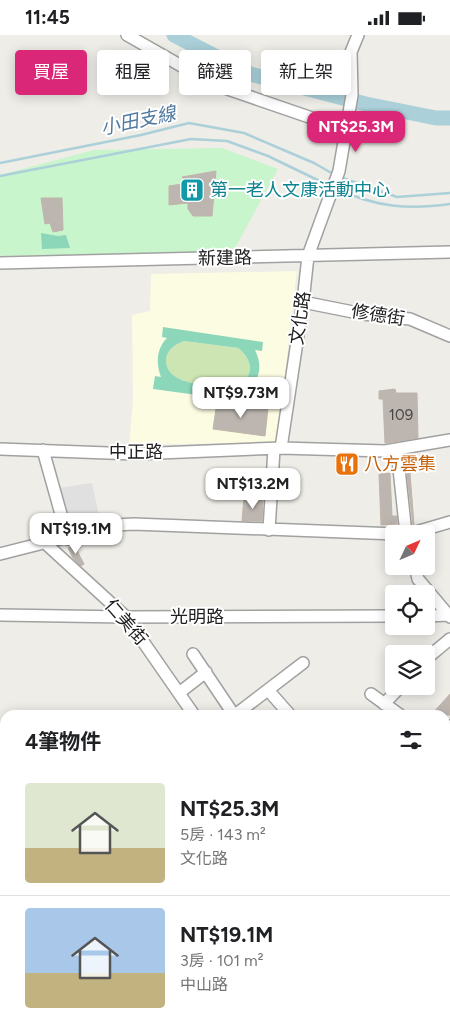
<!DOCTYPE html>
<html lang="zh-TW">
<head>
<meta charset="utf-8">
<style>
	:root { --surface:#fff; --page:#f2f2f2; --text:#202124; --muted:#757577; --line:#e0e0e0; --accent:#db2777 }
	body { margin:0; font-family:Figtree,"Noto Sans TC",sans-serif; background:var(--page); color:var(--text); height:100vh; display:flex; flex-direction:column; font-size:19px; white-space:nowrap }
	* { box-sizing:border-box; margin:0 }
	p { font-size:16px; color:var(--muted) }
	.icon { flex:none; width:28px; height:28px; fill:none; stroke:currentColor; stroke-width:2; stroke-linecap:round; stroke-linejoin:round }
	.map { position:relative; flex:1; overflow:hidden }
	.details { position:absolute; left:0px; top:675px; width:450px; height:320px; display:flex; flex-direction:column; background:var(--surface); border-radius:15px 15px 0 0; box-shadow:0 2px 12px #0003 }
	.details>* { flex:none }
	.guide { position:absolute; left:15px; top:15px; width:420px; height:45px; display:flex; gap:10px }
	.needle { width:32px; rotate:46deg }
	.controls { position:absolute; left:385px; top:490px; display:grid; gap:10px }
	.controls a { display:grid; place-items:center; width:50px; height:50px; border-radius:5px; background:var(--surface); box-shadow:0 2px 12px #0003; font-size:25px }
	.price { position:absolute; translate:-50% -42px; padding:0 11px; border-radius:10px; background:#fff; color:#222; font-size:16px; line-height:32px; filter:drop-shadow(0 1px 2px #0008) }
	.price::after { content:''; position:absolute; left:50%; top:30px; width:15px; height:11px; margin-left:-8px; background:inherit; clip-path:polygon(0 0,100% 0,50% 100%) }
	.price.active { background:var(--accent); color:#fff }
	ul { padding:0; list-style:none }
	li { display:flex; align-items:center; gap:15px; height:125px; padding:0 25px }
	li+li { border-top:1px solid var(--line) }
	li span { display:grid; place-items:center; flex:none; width:140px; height:100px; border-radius:5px; color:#555 }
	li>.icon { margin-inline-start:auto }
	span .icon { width:60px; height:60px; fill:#fffc; stroke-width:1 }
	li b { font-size:21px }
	h2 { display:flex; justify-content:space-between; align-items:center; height:60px; padding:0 25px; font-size:21px }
	.pill { padding:0 18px; border-radius:5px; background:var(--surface); box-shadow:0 2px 12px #0003; font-size:18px; line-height:45px }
	.pill.active { background:var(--accent); color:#fff }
	.status { display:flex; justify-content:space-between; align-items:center; height:35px; padding:0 25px; background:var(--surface); direction:ltr }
	.status svg { height:14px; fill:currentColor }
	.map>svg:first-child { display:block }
</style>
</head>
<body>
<div class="status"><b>11:45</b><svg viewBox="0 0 49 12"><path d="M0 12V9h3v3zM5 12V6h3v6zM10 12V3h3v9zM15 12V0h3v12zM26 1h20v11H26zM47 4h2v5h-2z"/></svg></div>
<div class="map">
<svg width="450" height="995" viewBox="0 0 450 995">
	<rect width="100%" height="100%" fill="#efede7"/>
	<!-- education -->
	<path fill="#fcfce3" d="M297 236 277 407 129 410 133 366 132 280 150 276 151 239Z"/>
	<!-- farmland -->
	<path fill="#ebecd4" d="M0 810H5V868L0 867Z
		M0 879H5V965L0 963Z
		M89 990H146L155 995H86Z"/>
	<!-- grass -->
	<path fill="#cce5b2" d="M184 306 238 313C255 326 254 346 233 352 213 350 166 352 166 325 167 314 175 310 184 306Z"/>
	<!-- park -->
	<path fill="#c8f5cb" d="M222 113 278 134 233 217 0 221V140L94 115Z"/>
	<!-- pitch -->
	<path fill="#8cd7b9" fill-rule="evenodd" d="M41 198 58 201 66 200 70 213 42 214Z
		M163 292 263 307 262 316 255 315C262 329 261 343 249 354L257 355 256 368 153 354 155 341 161 342C156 329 156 314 167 303L162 302ZM184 306 238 313C255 326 254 346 233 352 213 350 166 352 166 325 167 314 175 310 184 306Z"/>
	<!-- parking -->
	<path fill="#e0e0e0" d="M92 448 99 481 67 492 58 453Z"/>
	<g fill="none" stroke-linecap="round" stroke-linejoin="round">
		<!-- stream -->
		<path stroke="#abd0d9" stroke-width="2.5" d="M0 128 141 100 189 88 244 98 314 128 335 140
			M0 141 191 104 227 106 268 121 330 151
			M340 142 397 162 450 158
			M337 154C376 172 408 175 450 169"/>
		<!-- river -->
		<path stroke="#abd0d9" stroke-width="15" d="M174 0 250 39 366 69 436 83H450"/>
	</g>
	<!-- building -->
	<path fill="#bdb6b0" stroke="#c0b4ab" d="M216 136 212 181H193L188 174V168L169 170V151L189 148 182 142Z
		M41 163H62L63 195 53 197 50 188 45 189Z
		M395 354 396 358H417L418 403 385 408 383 364H379V356Z
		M217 367 268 373 265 401 213 394Z
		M390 438 392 481H397V489L381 490 379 439Z
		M410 438 414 490H413L407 439Z
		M244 462 263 464 262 486H242Z
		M74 510 84 529 81 531 73 523 68 513Z
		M450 659V680H431L441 669Z"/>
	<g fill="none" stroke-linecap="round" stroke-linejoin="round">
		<!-- minor casing -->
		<g stroke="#a1a1a1" stroke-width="14">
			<path id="minor" d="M127 0 213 49 347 95
				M0 228 450 217
				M303 267 363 279 410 284 450 301
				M281 413 303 267 308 221 339 136 352 60 351 17 358 0
				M0 414 135 419 281 413 385 416 450 405
				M43 415 68 504
				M397 415 406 499
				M269 495 274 414
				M409 499 450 487
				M44 507 126 582 194 680
				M0 519 67 502 98 491 134 489 396 499
				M415 531 418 544 450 582
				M0 580 126 582 394 581
				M426 581 450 580
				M193 619 234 680
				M426 624 450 604
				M268 655 290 680
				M179 658 206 637
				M371 659 400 680
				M384 669 401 651
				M235 680 303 628
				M445 697 450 691
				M445 712 450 717
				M445 830 450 833
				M445 909 450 912"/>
		</g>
		<!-- major casing -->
		<g stroke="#8e610d" stroke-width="16">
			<path id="major" d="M6 990 17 995"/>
		</g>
		<!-- minor -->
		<use href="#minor" stroke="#fff" stroke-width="11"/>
		<!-- major -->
		<use href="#major" stroke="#f4d2a7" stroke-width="14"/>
	</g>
	<!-- icons -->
	<defs>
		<g id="building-square" transform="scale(1.25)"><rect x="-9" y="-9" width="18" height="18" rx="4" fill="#0f9aa8" stroke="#fff"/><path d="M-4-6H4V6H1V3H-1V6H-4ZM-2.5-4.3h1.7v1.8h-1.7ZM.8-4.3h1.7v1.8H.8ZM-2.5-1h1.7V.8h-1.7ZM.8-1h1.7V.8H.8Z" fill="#fff"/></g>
		<g id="restaurant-square" transform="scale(1.25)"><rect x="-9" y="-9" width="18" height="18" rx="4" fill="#e8710a" stroke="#fff"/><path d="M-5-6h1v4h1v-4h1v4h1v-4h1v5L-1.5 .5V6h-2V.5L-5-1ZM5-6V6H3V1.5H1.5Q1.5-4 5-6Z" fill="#fff"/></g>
	</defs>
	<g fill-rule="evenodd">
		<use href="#building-square" x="192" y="155"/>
		<use href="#restaurant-square" x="347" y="429"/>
	</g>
	<g text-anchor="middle" stroke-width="4" stroke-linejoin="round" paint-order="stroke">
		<!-- number labels -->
		<g font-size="15" fill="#474644">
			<text x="401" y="385">109</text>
		</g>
		<!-- culture labels -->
		<g font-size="18" fill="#0d838f" stroke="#fff" text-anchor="start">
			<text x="210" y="161">第一老人文康活動中心</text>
		</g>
		<!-- street labels -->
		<g font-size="18" fill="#202020" stroke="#fff">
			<text transform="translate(225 223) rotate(-1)" y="6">新建路</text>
			<text transform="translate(378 280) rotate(9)" y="6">修德街</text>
			<text transform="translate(300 283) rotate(-82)" y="6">文化路</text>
			<text x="136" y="423">中正路</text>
			<text x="197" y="588">光明路</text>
			<text transform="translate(126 587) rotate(49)" y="6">仁美街</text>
		</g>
		<!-- food labels -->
		<g font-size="18" fill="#c56008" stroke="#fff" text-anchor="start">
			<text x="364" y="435">八方雲集</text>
		</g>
		<!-- water labels -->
		<g font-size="19" font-style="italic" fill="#517aa0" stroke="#fff">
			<text transform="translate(138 85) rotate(-12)" y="7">小田支線</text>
		</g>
	</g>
</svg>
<div class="controls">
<a><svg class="needle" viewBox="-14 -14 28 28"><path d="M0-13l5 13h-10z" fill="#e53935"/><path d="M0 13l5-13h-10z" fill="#757577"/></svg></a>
<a><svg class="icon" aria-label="locate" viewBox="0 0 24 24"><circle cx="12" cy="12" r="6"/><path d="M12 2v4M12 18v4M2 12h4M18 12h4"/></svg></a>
<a><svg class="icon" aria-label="layers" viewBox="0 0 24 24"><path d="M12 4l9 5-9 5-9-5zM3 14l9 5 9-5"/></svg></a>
</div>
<b class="price active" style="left:356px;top:118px">NT$25.3M</b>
<b class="price" style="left:241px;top:384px">NT$9.73M</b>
<b class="price" style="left:253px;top:475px">NT$13.2M</b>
<b class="price" style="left:76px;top:520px">NT$19.1M</b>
<div class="guide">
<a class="pill active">買屋</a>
<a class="pill">租屋</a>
<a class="pill">篩選</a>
<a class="pill">新上架</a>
</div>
<section class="details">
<h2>4筆物件<svg class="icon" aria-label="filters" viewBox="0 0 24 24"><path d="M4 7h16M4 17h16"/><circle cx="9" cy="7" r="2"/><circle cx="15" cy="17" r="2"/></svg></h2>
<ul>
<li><span style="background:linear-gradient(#dfe7d0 65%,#c2b280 0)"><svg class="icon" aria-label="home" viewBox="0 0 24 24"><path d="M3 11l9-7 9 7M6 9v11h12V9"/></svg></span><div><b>NT$25.3M</b><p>5房 · 143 m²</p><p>文化路</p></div></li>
<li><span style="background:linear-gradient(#a9c7e8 65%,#c2b280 0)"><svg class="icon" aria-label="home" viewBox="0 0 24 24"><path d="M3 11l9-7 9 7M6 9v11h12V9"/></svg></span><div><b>NT$19.1M</b><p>3房 · 101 m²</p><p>中山路</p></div></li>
</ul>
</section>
</div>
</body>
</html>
